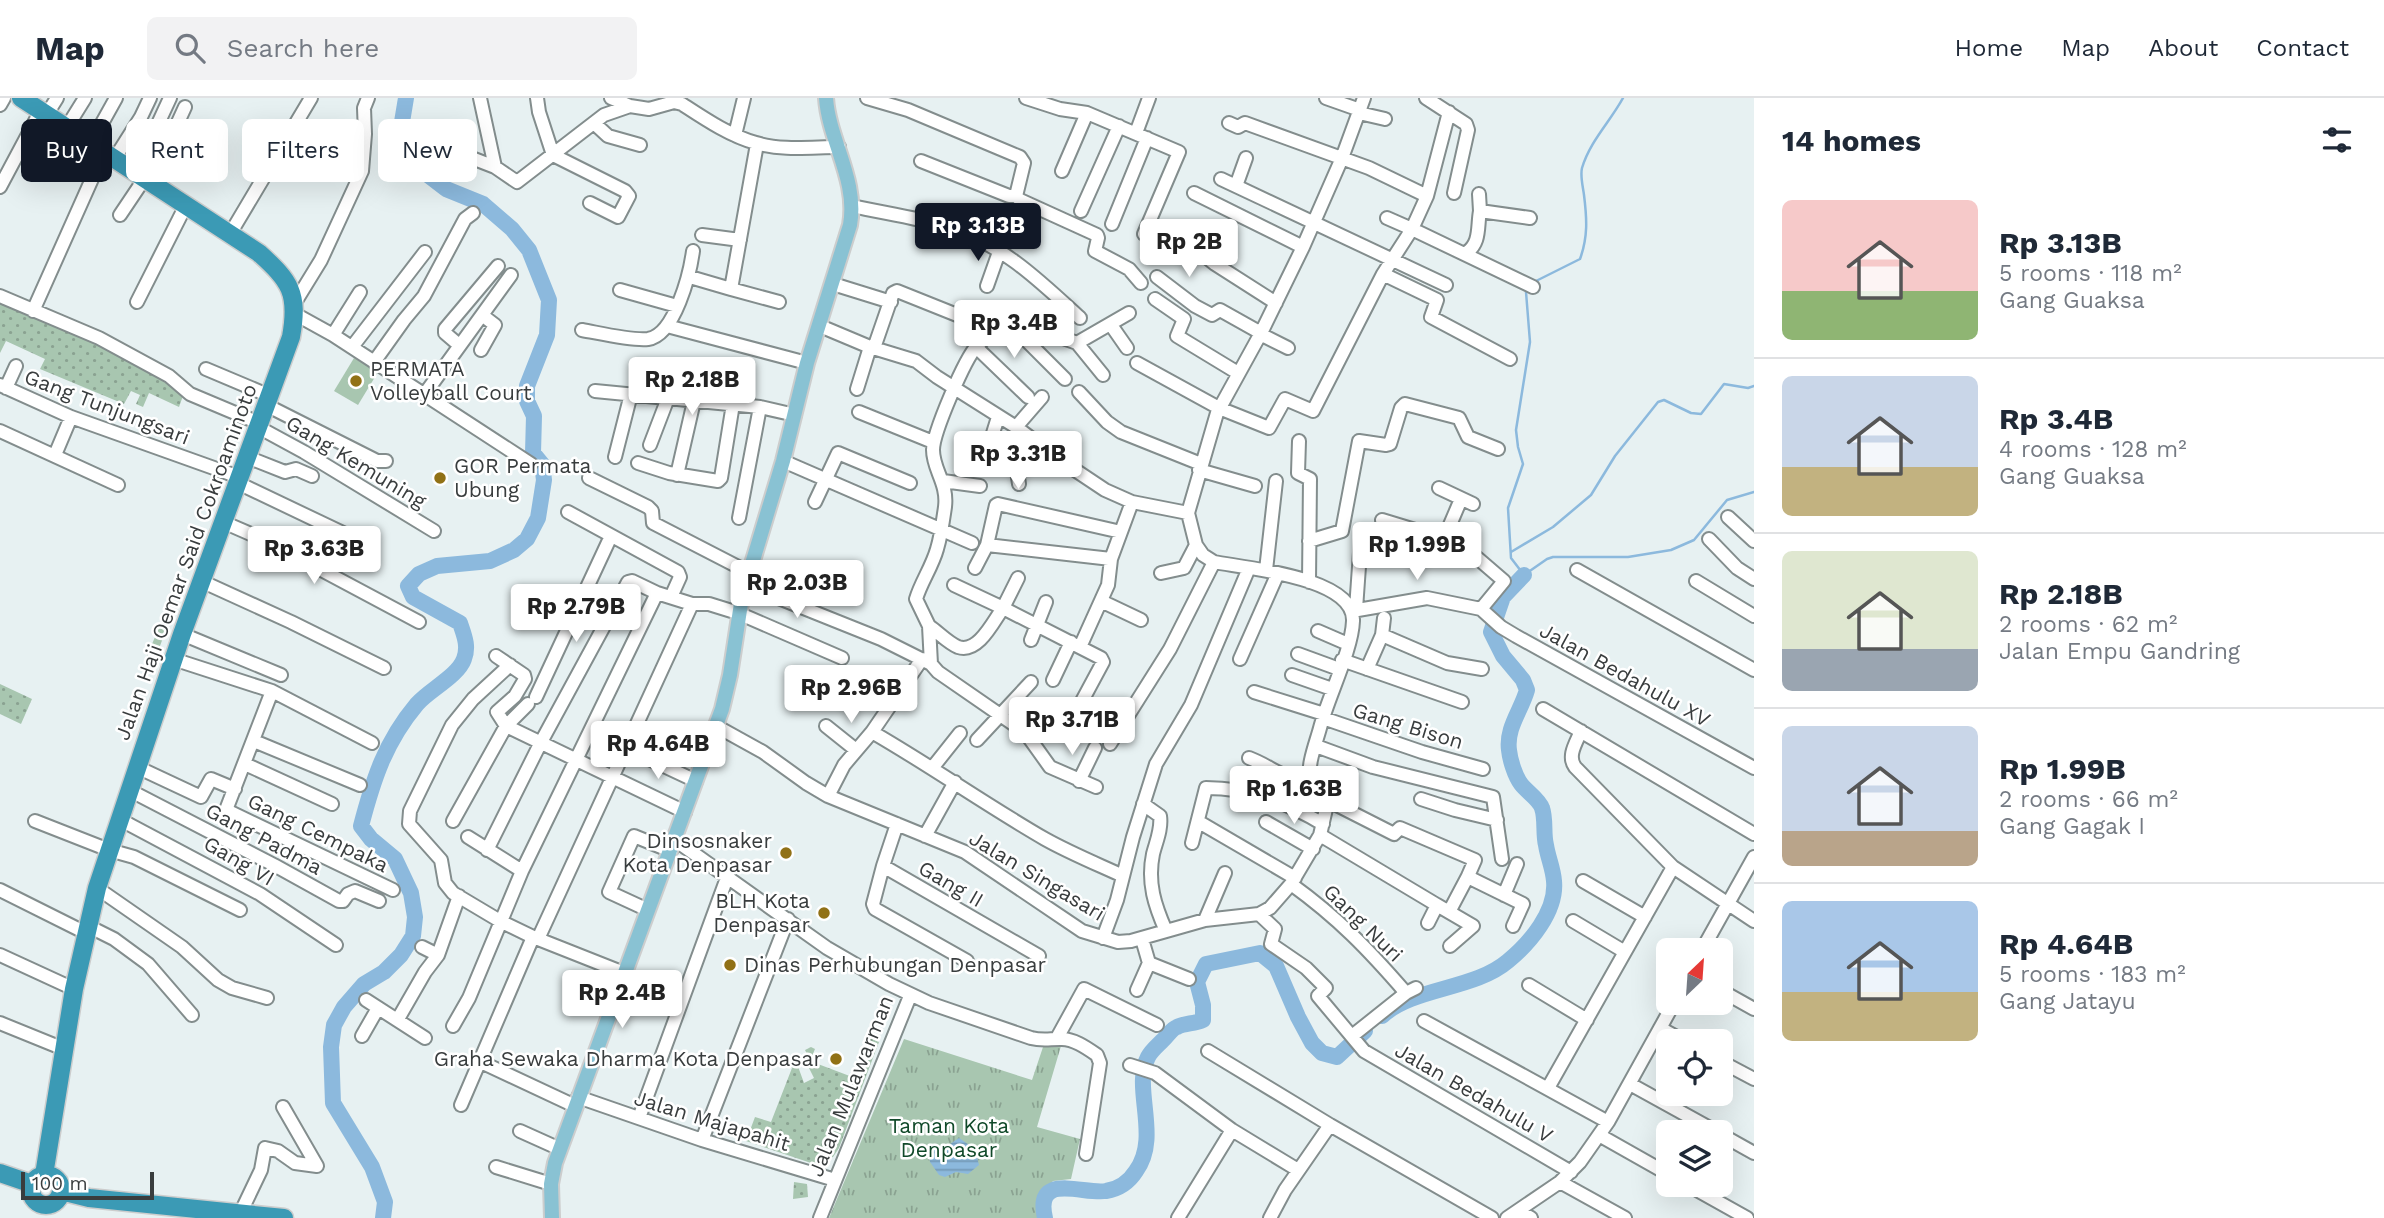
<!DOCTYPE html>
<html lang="en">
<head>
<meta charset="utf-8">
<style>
	:root { --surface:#fff; --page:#f2f2f3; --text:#1f2937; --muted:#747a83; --line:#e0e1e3; --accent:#111827 }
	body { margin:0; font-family:"Work Sans",sans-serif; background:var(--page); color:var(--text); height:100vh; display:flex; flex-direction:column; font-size:26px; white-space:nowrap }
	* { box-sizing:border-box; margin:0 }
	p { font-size:23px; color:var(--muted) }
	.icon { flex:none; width:38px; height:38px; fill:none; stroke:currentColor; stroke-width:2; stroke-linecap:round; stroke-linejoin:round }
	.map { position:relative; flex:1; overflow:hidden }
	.drawer { display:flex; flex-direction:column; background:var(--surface); width:630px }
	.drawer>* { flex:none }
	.top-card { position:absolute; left:21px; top:21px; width:665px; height:63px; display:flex; gap:14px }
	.needle { width:46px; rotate:25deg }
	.controls { position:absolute; left:1656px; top:840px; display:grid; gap:14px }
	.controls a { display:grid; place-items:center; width:77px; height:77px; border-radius:10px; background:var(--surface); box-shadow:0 7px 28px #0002; font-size:35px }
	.scale { position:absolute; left:21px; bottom:18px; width:133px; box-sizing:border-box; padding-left:7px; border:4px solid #393d3e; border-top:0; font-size:19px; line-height:24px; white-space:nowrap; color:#393d3e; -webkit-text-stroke:5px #fff; paint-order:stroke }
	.price { position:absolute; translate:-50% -60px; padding:0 16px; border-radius:7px; background:#fff; color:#222; font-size:23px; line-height:46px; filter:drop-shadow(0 2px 4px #0008) }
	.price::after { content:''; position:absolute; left:50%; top:42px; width:21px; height:16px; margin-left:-10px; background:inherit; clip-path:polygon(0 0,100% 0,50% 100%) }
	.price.active { background:var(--accent); color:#fff }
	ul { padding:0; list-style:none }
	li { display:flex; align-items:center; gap:21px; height:175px; padding:0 28px }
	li+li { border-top:2px solid var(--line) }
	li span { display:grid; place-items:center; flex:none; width:196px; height:140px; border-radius:10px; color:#555 }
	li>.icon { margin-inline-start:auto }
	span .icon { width:84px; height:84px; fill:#fffc; stroke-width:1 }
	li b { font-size:30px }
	h2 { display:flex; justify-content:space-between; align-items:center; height:84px; padding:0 28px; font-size:30px }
	.pill { padding:0 24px; border-radius:10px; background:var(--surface); box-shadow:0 7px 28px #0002; font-size:24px; line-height:63px }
	.pill.active { background:var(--accent); color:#fff }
	header { display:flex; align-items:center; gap:42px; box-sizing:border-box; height:98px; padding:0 35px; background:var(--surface); border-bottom:2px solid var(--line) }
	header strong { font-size:33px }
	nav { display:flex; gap:38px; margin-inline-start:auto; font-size:24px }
	.search { width:490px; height:63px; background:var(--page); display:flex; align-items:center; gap:18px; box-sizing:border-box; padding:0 24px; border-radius:10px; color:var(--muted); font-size:26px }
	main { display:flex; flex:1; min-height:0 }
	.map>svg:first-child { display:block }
</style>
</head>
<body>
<header>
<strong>Map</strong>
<div class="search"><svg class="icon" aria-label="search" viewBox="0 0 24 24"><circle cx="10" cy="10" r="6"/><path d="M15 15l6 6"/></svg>Search here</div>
<nav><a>Home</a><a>Map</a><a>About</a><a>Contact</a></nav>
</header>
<main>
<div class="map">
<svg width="1754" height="1120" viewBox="0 0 1754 1120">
	<defs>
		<pattern id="grass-dots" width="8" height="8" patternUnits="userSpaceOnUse" patternTransform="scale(1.75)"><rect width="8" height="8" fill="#a8c6b0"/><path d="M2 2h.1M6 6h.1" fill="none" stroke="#8aa291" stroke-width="1.8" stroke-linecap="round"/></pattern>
		<pattern id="park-tufts" width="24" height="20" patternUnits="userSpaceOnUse" patternTransform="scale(1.75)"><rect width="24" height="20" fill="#a8c6b0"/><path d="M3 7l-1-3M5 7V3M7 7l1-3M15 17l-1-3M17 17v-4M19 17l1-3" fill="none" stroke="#8aa291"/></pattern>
		<pattern id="water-rules" width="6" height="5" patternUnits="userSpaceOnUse" patternTransform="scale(1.75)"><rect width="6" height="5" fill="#8cb9dd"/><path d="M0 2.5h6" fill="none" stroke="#7398b5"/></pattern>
	</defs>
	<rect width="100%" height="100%" fill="#e7f1f2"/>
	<!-- grass -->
	<path fill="url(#grass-dots)" d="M0 201 143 265 184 295 179 309 149 295 143 309 136 306 140 297 131 293 124 306 40 271 45 261 6 243 0 255Z
		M167 511 173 513 154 564 146 560Z
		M0 586 32 601 21 626 0 616Z
		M870 940 879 944 839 1050 833 1059 814 1066 746 1043 755 1019 771 1024 792 970 779 965 783 955 791 966 796 963 804 985 814 980 804 960 808 958 805 952 811 949 815 951 810 963 855 980Z
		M794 1084 807 1086 808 1099 793 1101Z"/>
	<!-- park -->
	<path fill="url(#park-tufts)" d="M904 941 1032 982 1043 949 1061 948 1037 1029 1080 1041 1071 1081 1053 1083 1040 1098V1120H829Z"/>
	<!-- pitch -->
	<path fill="#a8c6b0" d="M354 260 378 274 358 307 334 293Z"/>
	<!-- water -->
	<path fill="url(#water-rules)" d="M959 1040 975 1051 979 1067 968 1076 956 1074 945 1079 939 1077 930 1064 929 1056 934 1051 944 1050Z"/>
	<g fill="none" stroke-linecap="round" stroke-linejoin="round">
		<!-- stream -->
		<path stroke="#8cb9dd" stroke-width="2.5" d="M1532 185 1580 161C1588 139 1587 121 1584 97 1583 89 1580 78 1582 70 1590 43 1610 24 1623 0
			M1529 190 1526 194 1530 244 1516 332 1518 349 1523 366 1508 410 1511 460 1524 477 1547 461 1553 459H1628L1671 452 1694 442 1727 402 1754 394
			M1511 454 1553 429 1591 397 1615 358 1658 304 1664 302 1691 315 1701 316 1724 286 1748 290 1754 288"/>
		<!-- river -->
		<path stroke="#8cb9dd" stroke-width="16" d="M1382 918C1414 889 1474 892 1508 863 1530 845 1557 813 1554 783 1553 770 1548 760 1546 747 1543 736 1546 721 1542 710 1539 701 1527 694 1521 686 1515 678 1510 662 1509 652 1506 630 1521 613 1527 592L1523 582 1503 558 1491 534 1503 499 1524 477
			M383 1120 385 1104 372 1069 333 1005 331 949 334 927 344 909 364 886 384 874 401 857 413 838 415 819 411 795 395 761 371 741 361 728C373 682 385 644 417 606 429 592 458 578 464 561 469 548 464 537 460 525L413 499 408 488 419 476 437 468 490 463 514 452 527 441 538 420 544 382 542 366 533 355 534 318 527 303V288L547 237 549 202 529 152 512 131 483 106 446 91 420 71 405 50 401 30 406 0
			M1045 1120C1034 1073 1084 1097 1106 1093 1119 1091 1129 1084 1136 1073 1161 1039 1132 990 1148 959 1151 953 1157 948 1162 943 1167 939 1171 931 1177 929 1185 925 1194 926 1203 922V907L1197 884 1206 866 1260 855 1276 868 1298 919 1312 945 1322 955 1337 959 1365 933"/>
		<!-- minor casing -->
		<g stroke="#838d8d" stroke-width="16">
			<path id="minor" d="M480 0 495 69
				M537 0 539 14 553 57 625 93 629 98 618 119 590 105
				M611 0 630 8
				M867 0 908 12 1020 59 1024 65 1016 98
				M1026 0 1060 11 1087 15 1179 54 1144 136
				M1326 0 1360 12
				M1426 0 1466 26 1468 32 1454 95
				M0 7 4 0
				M1359 15 1385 21
				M47 16 57 0
				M1229 25 1238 29 1245 25 1369 70 1427 98
				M595 26 608 38 640 47
				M67 29 85 0
				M1136 35 1149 0
				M735 37 744 0
				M91 45 116 0
				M456 48 464 57 495 69 517 84 604 17 630 8 649 11 674 4 682 6C705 21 730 38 756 45 782 53 812 49 839 49
				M115 60 141 19 150 0
				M921 63 1009 98H1016L1020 102 1097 137 1098 140 1095 153 1129 171 1141 185
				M127 69 157 28 170 0
				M1062 73 1087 15
				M1221 81 1446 187
				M1236 88 1246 60
				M0 89 41 12
				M1194 95 1303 149
				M1479 96 1480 113
				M852 108C883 115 916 119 947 129 1000 144 1041 184 1080 220
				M1081 113 1119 28
				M120 117 169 44 185 9
				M1387 120 1412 131 1427 98 1449 14
				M1112 126 1147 40
				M1174 133 1215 166 1276 205
				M230 136 311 0
				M702 137 740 142
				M1466 155C1481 145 1477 129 1480 113L1530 120
				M1383 176 1437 202 1431 219 1510 261
				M690 179 731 191 757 46
				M1157 179 1195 208 1212 217 1220 212 1261 235
				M833 186 891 204
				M987 188 999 154
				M731 191 779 204
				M620 192 677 208
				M0 198 99 240 169 278 190 296 259 325
				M1155 201 1184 221 1177 238 1238 275
				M137 204 186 107
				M294 206 321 162 362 73 365 36 364 10 368 0
				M33 213 104 54
				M295 216 333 237 531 366
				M1011 227 1065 281
				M1111 227 1127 250
				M667 228 807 265
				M820 228 870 249 916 263 937 279 1016 329 1060 362 1105 392 1132 404 1188 415
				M582 232C599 235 632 243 648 241 675 237 690 175 693 153
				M1260 236 1288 250
				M333 237 360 194
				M1077 245 1103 277
				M459 247 445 235V231L498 168
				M352 249 425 154
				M976 249 1028 299
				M874 250 893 195 897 193 997 233
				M481 252 495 227 482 217
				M374 264 404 222 424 198 465 121 473 115
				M1137 265 1219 310 1269 330 1285 301 1313 313 1383 176 1412 131 1533 189
				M206 271 270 298
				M0 287 71 319 239 379
				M6 290 16 268
				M857 291 870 249
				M595 293 760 309 795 317
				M1079 294 1107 324 1121 334 1201 366
				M424 297 511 177
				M266 307 377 363H386
				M859 314 933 344
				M258 329 304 354 434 433
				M1016 329 1042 299
				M0 333 118 387
				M1299 343 1298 375 1310 381 1309 484
				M650 347 668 300
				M55 357 71 319
				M247 359 285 374 296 371 312 378
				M615 359 631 296
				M985 361 998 319
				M783 363 972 445
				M638 365 669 375 718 383 721 380 733 306
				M1199 372 1255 388
				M677 377 694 303
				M589 380 648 409 652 413 653 425 750 475
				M943 383 980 388
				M238 385 347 437
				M1019 386 1014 353 1020 332
				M1439 390 1473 406
				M815 404 838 355 910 385
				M568 414 678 474 680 479 671 499
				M1728 419 1754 443
				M739 420 760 309
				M1382 422 1461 446 1504 483 1481 511
				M223 424 269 444 419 524
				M1444 441 1461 401
				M1709 441 1737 470 1754 481
				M1309 443 1342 433 1359 343 1386 347 1390 346 1401 310 1405 306 1459 320 1468 339 1498 351
				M987 447 1111 461
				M975 470 987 447 996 407 998 406 1121 434
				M1266 472 1276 383
				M1577 472 1754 572
				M1161 475 1184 470 1196 447
				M201 483 291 524 384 570
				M1696 483 1754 518
				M746 487 881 541 931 566 938 574 1025 634 1050 669 1096 689
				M954 487 1003 510 1018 480
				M1101 503 1141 522
				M1356 511 1361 440
				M1481 511 1501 529 1516 538 1754 670
				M1352 513 1427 500 1481 511
				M929 528C938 534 948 545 958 549 978 556 993 524 1003 510L1101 560 1103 564 1074 618
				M1318 533 1348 546
				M182 536 281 577
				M1382 537 1447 565 1482 571
				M1031 542 1046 504
				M1080 549 1108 487 1111 461 1132 404
				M1298 556 1339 571
				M173 561 272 593 372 645
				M1240 561 1278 475
				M1342 562 1462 604
				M931 566 929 528 916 501C921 484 932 469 937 451 941 438 943 423 945 409 948 385 933 372 933 352 933 335 965 260 977 248 987 236 1005 230 1019 224L1077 245 1129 215
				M510 567 473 601 452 627 410 713 409 726 441 762 445 785 453 795 500 823 533 839 624 875
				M1367 571 1382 537 1384 520
				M1292 577 1332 591
				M1053 582 1071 544
				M272 593 226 712 393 792
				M1254 594 1324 616
				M536 599 611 438
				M528 606 506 628 685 714
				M1543 611 1754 736
				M1323 620 1422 654 1483 671
				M716 628 763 654 806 685 828 698 965 754 1082 833 1118 844 1131 843 1205 822 1259 816 1270 810 1291 786 1320 737 1329 698C1318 679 1297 684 1279 675 1269 670 1260 664 1249 660
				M826 628 856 652
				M1581 633C1576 645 1567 658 1575 669L1673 769 1754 823
				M872 634C931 668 986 707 1045 741 1070 755 1097 766 1123 778
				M977 642 1031 584
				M254 643 360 687
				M1110 646 1170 551 1214 464
				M1316 648 1373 669 1493 699 1502 761
				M647 660 696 683
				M245 666 332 706
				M137 669 201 699 211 681 235 691
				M933 669 960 635
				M1310 682C1307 667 1316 645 1320 630 1328 599 1352 552 1353 523 1355 479 1244 470 1214 464L1203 457 1196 447 1188 415 1217 315 1261 235 1303 149 1342 60 1364 0
				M1079 683 1095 650
				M129 692 274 767 339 803H343L348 796 355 793 379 803
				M828 698 844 667 872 634 922 561
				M1421 701 1455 712 1497 722
				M1329 703 1394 736 1400 730 1475 762 1468 778 1470 780 1523 806 1513 828
				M1143 706 1160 718C1162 731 1156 744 1153 756 1147 785 1155 808 1166 833
				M119 721 260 796 336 847
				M35 723 109 752 134 759 240 812
				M453 723 506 628 497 614 515 598 525 581 524 577 496 558
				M1199 724 1295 780
				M1266 724 1313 751
				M897 726 883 768 1039 858
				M1320 737 1437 807
				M925 738 955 684
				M468 739 522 773
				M675 742 827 850 889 886 929 905 1031 940C1042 943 1049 941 1060 941 1073 940 1087 950 1097 957L1100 965 1086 1056
				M1192 745 1206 690C1250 690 1286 704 1323 726
				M487 752 540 646 628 484 632 483 657 495 692 506H709L738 515 842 560
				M883 768 873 806 875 811 967 863
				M1583 783 1645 819
				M1291 786C1338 820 1368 851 1406 895
				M97 790 182 849 218 882 232 890 267 900
				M0 792 86 835
				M1504 797 1517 766
				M648 812 609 794 634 738 671 753
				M1449 814 1468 778
				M1259 816 1275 831 1271 846 1306 870 1326 890 1318 898 1364 953 1571 1074
				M1205 822 1225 775
				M1573 823 1625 854
				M1428 825 1437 807 1473 828 1450 848
				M88 828 114 841 148 866 192 917
				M1103 840 1117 802 1133 739 1156 666 1191 607 1249 470
				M538 841 692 506
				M1142 841 1149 865 1189 881
				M422 849 438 857
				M1702 852 1754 759
				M0 857 74 891
				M1529 887 1587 922
				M1137 892 1149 865
				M1720 892 1754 911
				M366 902 425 940
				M398 921 425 874 438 857 459 798
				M1424 923 1608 1024
				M0 925 64 951
				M453 928 469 900 522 773 657 495
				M1660 930 1684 943
				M362 938 378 910
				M1352 938 1406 895 1416 890
				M1057 940 1084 891 1157 927
				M1208 953 1330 1027 1492 1120
				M1720 963 1754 981
				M481 964 575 1008
				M1130 967 1155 975 1232 1032 1298 1072
				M1630 986 1717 1034
				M1548 990 1673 769
				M578 999 702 1042 835 1082
				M461 1007 533 839
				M639 1020 728 777
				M520 1033 560 1051
				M1720 1036 1754 1055
				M1599 1037 1668 1076
				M702 1042 788 821
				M496 1069 551 1086
				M1560 1084 1625 1120
				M1688 1087 1747 1120
				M1519 1113 1531 1120
				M240 1116 261 1072 265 1050 278 1053 295 1065 317 1068 283 1009
				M820 1120 910 898
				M1178 1120 1232 1032
				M1270 1120 1285 1092 1330 1027
				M1507 1120 1560 1084 1580 1064 1608 1024 1674 905"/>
		</g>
		<!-- major casing -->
		<g stroke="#cccdcd" stroke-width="18">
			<path id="major" d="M552 1120 551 1086 555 1065 722 611 730 577 742 499 783 363 807 265 850 127C858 82 829 43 826 0"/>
		</g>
		<!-- highway casing -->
		<g stroke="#cccdcd" stroke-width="21">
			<path id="highway" d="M21 0 259 155C290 183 299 195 291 239L182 536 97 790 74 891 44 1077
				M0 1075 32 1086
				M31 1092a15 15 0 1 1 30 0a15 15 0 1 1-30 0Z
				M61 1093 89 1100 284 1120"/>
		</g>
		<!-- minor -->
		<use href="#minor" stroke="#fff" stroke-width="12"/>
		<!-- major -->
		<use href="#major" stroke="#89c2d3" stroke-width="14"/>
		<!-- highway -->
		<use href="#highway" stroke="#3b9ab5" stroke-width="18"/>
	</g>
	<!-- markers -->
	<g fill="#917116" stroke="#fff" stroke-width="2.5">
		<circle cx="356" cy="283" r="7"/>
		<circle cx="440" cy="380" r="7"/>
		<circle cx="786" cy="755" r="7"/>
		<circle cx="824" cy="815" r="7"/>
		<circle cx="730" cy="867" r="7"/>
		<circle cx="836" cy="961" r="7"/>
	</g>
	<g text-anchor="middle" stroke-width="5" stroke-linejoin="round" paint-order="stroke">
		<!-- poi labels -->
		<g font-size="21" fill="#393d3e" stroke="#fff" text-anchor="start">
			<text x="370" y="278">PERMATA<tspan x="370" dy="24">Volleyball Court</tspan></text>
			<text x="454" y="375">GOR Permata<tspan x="454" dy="24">Ubung</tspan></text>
			<text x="772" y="750" text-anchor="end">Dinsosnaker<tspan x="772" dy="24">Kota Denpasar</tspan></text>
			<text x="810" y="810" text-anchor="end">BLH Kota<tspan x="810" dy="24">Denpasar</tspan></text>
			<text x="744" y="874">Dinas Perhubungan Denpasar</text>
			<text x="822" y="968" text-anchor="end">Graha Sewaka Dharma Kota Denpasar</text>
		</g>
		<!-- street labels -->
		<g font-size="21" fill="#393d3e" stroke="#fff">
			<text transform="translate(107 309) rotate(21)" y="7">Gang Tunjungsari</text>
			<text transform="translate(356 364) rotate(31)" y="7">Gang Kemuning</text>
			<text transform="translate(186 464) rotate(-70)" y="7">Jalan Haji Oemar Said Cokroaminoto</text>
			<text transform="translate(1625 577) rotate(29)" y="7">Jalan Bedahulu XV</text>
			<text transform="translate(1408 628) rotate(17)" y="7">Gang Bison</text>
			<text transform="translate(318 735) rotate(26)" y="7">Gang Cempaka</text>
			<text transform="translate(264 741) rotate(28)" y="7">Gang Padma</text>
			<text transform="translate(239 763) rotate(30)" y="7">Gang VI</text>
			<text transform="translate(1037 778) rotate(31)" y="7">Jalan Singasari</text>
			<text transform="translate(951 786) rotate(30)" y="7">Gang II</text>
			<text transform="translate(1363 825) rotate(44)" y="7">Gang Nuri</text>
			<text transform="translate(851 988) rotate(-68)" y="7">Jalan Mulawarman</text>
			<text transform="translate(1474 995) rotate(30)" y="7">Jalan Bedahulu V</text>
			<text transform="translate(712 1023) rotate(17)" y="7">Jalan Majapahit</text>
		</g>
		<!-- park labels -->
		<g font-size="21" fill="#104929" stroke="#fff">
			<text x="949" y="1035">Taman Kota<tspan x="949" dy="24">Denpasar</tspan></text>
		</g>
	</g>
</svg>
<div class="controls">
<a><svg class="needle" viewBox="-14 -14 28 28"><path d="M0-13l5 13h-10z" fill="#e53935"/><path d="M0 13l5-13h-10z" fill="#747a83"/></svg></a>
<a><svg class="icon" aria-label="locate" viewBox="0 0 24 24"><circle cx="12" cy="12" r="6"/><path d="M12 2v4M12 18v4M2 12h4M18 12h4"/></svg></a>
<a><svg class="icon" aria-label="layers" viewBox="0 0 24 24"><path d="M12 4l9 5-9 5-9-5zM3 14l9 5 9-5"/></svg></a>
</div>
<div class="scale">100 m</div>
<b class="price active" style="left:978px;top:165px">Rp 3.13B</b>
<b class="price" style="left:1189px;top:181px">Rp 2B</b>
<b class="price" style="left:1014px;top:262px">Rp 3.4B</b>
<b class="price" style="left:692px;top:319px">Rp 2.18B</b>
<b class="price" style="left:1018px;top:393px">Rp 3.31B</b>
<b class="price" style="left:1417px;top:484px">Rp 1.99B</b>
<b class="price" style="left:314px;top:488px">Rp 3.63B</b>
<b class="price" style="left:797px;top:522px">Rp 2.03B</b>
<b class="price" style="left:576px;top:546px">Rp 2.79B</b>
<b class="price" style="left:851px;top:627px">Rp 2.96B</b>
<b class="price" style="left:1072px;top:659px">Rp 3.71B</b>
<b class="price" style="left:658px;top:683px">Rp 4.64B</b>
<b class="price" style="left:1294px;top:728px">Rp 1.63B</b>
<b class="price" style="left:622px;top:932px">Rp 2.4B</b>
<div class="top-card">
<a class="pill active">Buy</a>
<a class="pill">Rent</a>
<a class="pill">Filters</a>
<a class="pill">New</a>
</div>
</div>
<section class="drawer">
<h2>14 homes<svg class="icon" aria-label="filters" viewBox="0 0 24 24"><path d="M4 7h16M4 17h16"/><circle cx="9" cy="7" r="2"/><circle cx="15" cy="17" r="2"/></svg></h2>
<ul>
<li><span style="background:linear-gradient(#f6c9c9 65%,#8fb573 0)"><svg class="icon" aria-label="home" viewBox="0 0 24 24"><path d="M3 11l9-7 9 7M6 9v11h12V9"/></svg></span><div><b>Rp 3.13B</b><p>5 rooms · 118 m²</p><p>Gang Guaksa</p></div></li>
<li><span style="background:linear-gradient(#c9d6e8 65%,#c2b280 0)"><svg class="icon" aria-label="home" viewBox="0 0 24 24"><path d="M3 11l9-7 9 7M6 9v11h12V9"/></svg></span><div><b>Rp 3.4B</b><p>4 rooms · 128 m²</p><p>Gang Guaksa</p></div></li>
<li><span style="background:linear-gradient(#dfe7d0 70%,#9aa5b1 0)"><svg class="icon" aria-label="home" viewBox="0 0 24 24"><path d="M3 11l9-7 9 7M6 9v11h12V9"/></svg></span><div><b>Rp 2.18B</b><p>2 rooms · 62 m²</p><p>Jalan Empu Gandring</p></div></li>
<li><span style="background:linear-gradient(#c9d6e8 75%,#b9a48a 0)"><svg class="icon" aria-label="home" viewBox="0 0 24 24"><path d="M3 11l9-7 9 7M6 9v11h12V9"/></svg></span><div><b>Rp 1.99B</b><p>2 rooms · 66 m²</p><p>Gang Gagak I</p></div></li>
<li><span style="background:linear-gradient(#a9c7e8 65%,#c2b280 0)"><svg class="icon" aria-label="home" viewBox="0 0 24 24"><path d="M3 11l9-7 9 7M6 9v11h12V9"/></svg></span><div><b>Rp 4.64B</b><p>5 rooms · 183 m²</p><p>Gang Jatayu</p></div></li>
</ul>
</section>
</main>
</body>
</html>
